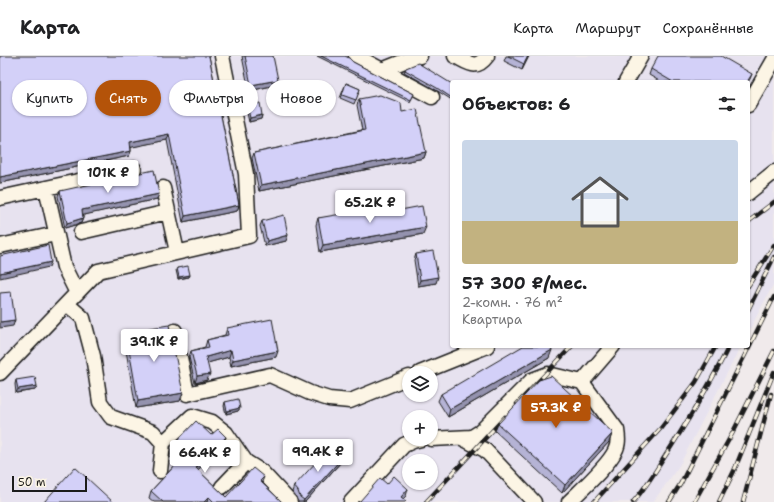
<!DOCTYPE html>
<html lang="ru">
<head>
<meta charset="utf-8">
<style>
	:root { --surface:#fff; --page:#f6f6f6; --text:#202124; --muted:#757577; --line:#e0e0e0; --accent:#b45309 }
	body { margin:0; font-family:"Shantell Sans",sans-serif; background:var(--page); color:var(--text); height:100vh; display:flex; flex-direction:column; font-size:15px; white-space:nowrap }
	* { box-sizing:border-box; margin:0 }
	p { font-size:13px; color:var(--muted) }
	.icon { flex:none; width:22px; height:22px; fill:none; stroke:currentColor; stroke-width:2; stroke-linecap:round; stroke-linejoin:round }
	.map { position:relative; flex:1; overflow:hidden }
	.details { position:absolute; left:450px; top:24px; width:300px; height:268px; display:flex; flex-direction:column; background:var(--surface); border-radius:4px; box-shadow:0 1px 3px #0004 }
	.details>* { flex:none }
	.guide { position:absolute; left:12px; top:24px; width:378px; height:36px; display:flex; gap:8px }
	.buttons { position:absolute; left:402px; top:310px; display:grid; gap:8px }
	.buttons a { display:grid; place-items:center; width:36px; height:36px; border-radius:50%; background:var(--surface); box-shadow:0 1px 3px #0004; font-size:20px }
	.scale { position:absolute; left:12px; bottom:10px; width:75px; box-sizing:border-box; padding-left:4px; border:2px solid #1c1c1c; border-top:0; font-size:11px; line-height:14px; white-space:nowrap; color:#1c1c1c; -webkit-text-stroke:3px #fcf5e5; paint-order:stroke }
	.price { position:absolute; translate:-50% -34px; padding:0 9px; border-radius:4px; background:#fff; color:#222; font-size:13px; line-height:26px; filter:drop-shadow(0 1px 2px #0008) }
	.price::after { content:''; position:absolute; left:50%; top:24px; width:12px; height:9px; margin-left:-6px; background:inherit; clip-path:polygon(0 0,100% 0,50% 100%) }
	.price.current { background:var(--accent); color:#fff }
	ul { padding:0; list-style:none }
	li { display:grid; align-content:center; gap:8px; height:212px; padding:0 12px }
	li+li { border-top:1px solid var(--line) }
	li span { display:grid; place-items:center; height:124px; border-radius:4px; color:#555 }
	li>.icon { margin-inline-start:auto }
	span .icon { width:72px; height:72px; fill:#fffc; stroke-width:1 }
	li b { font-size:17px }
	h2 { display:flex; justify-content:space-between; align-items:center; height:48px; padding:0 12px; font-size:17px }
	.chip { padding:0 14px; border-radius:18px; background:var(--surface); box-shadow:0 1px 3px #0004; font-size:14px; line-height:36px }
	.chip.current { background:var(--accent); color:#fff }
	header { display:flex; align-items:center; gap:24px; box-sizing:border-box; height:56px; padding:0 20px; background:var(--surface); border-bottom:1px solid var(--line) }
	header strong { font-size:19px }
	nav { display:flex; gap:22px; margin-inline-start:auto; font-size:14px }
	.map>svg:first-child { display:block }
</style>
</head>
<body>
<header>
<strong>Карта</strong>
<nav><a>Карта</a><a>Маршрут</a><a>Сохранённые</a></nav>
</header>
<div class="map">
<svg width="774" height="446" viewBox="0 0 774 446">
	<rect width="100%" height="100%" fill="#f0eaeb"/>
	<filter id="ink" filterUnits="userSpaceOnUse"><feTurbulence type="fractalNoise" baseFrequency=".025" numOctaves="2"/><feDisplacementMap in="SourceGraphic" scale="8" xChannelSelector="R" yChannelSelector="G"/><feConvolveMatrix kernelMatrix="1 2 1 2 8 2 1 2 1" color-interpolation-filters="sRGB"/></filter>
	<g filter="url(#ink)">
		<!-- built -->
		<path fill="#e7e2ef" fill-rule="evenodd" d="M0 0H774V227L748 277V26H452V290H741L679 410 653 446H0ZM409 317H431V339H409ZM409 361H431V383H409ZM409 405H431V427H409Z"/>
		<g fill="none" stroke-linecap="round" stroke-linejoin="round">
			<!-- minor casing -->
			<g stroke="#1c1c1c" stroke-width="17">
				<path id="minor" d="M356 0 432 41
					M455 0C469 7 476 15 487 0
					M382 14 412 2 420 0
					M626 26 641 0
					M748 49 774 4
					M163 132 177 196
					M748 137 774 116
					M0 142 46 132
					M81 176 168 156
					M0 190 56 178
					M77 237 64 211 46 132 134 113
					M67 248 83 262 93 300 100 346 111 361 153 376 163 387 160 415
					M175 275 187 338 270 319 310 337 329 343 350 345 409 321
					M0 317 98 215 249 180 246 118 222 0
					M420 317 487 290
					M462 382 485 394 534 446
					M431 383 472 381 480 376 532 324 548 318 582 326 613 290
					M163 387 192 360 212 366 226 377 246 406 222 431
					M246 406 262 416 290 446
					M351 446 404 389 413 385 421 383
					M569 446C581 434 608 410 615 395 619 388 618 381 617 374L582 326"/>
			</g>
			<!-- minor -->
			<use href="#minor" stroke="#fcf5e5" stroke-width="14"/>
			<!-- rail casing -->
			<g stroke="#1c1c1c" stroke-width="4.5">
				<path id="rail" d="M748 166 774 146
					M748 230 774 189
					M748 254 774 201
					M517 348 572 290
					M426 446 505 361
					M594 446 661 372 696 326 716 290
					M633 446C648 429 659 409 671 391 692 358 712 325 729 290
					M669 446 681 427 774 241
					M694 446 732 378 774 295
					M719 446 734 415 774 316
					M743 446 771 338"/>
			</g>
			<!-- rail -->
			<use href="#rail" stroke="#fcf5e5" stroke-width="3" stroke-dasharray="9" stroke-linecap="butt"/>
		</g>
		<!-- wall -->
		<path fill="#b5b3d5" stroke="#1c1c1c" d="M209 0 239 149 237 155 183 166 167 84 131 91V95L129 100 0 127Z
			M242 0H273L276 29 249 35Z
			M317 0H345L353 6 414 38 410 46Z
			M506 0H529L522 14 504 5Z
			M651 13 752 18 750 23 748 26H661L649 19Z
			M405 14 452 28V44L436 34 404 16Z
			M346 27 360 33 354 48 340 42Z
			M359 43 402 56 426 96 424 102 259 135 252 102 254 97 362 74 357 49Z
			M247 49 262 59 261 63 249 66 246 53Z
			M60 135 159 138 157 143 83 159V162L81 167 65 172 58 140Z
			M395 155 423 178 320 196 316 169 318 162Z
			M262 165 286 185 265 190 260 170Z
			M416 198 436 227 418 230 414 204Z
			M177 212 190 219 189 221 178 223 176 214Z
			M227 272 276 301 231 310 229 301 207 307V324L195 327 189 301 191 295 205 291 207 284 225 279Z
			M126 276 180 345 136 352 124 283Z
			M549 302 448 361 438 345 441 338Z
			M16 324 37 330 35 334 16 337 15 328Z
			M225 346 240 352 238 355 226 358 224 350Z
			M498 368 612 378 609 386 562 437 495 375Z
			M211 379 226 381 223 388 198 414 226 441 264 421 262 426 282 446H154L149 442 151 435 177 407 170 401 171 396 173 389Z
			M341 406 305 446H298L296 441 292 436 294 430Z"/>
		<!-- shaded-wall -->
		<path fill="#9492ae" stroke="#1c1c1c" d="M528 0H529L522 14 524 8Z
			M278 24 276 29 249 35 251 29Z
			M262 59 261 63 249 66 250 62Z
			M169 78 167 84 128 92 130 86Z
			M131 95 129 100 0 127V121Z
			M426 96 424 102 259 135 261 129Z
			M159 138 157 143 80 160 82 154Z
			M239 149 237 155 183 166 185 160Z
			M83 162 81 167 65 172 67 167Z
			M426 171 423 178 320 196 323 189Z
			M288 179 286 185 265 190 267 185Z
			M51 206 49 211 0 222V217Z
			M190 219 189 221 178 223 179 221Z
			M438 221 436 227 418 230 420 224Z
			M15 264 13 270 0 272V266Z
			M231 294 229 301 204 308 206 301Z
			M552 294 549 302 448 361 450 353Z
			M278 295 276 301 231 310 233 304Z
			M210 318 207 324 195 327 197 320Z
			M37 330 35 334 16 337 18 333Z
			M183 337 180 345 136 352 138 345Z
			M240 352 238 355 226 358 227 355Z
			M612 378 609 386 562 437 565 429Z
			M226 381 223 388 193 419 196 412Z
			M343 401 341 406 305 446H303L304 444Z
			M408 433 406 440 400 446 401 441Z
			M209 441 207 446H204Z"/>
		<!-- building -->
		<path fill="#d3d0f8" stroke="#1c1c1c" d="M0 0H209L239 149 185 160 169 78 130 86 131 95 0 121Z
			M245 0H273L278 24 251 29Z
			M321 0H345L349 2 353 6 414 38 411 44Z
			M508 0H528L524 8Z
			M658 0H721L752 18 747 26H673L651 13Z
			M418 7 452 28V42L437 32 405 14 406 12Z
			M346 27 360 33 356 44 342 39Z
			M380 39 401 47 402 56 417 53 426 96 261 129 254 97 365 74 359 43Z
			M260 47 262 59 250 62 247 49Z
			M154 114 159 138 82 154 83 162 67 167 60 135Z
			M394 149 395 155 422 150 426 171 323 189 318 162Z
			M284 159 288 179 267 185 262 165Z
			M48 189 51 206 0 217V200Z
			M433 195 438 221 420 224 416 198Z
			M188 210 190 219 179 221 177 212Z
			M11 236 15 264 0 266V237Z
			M272 263 278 295 233 304 231 294 206 301 210 318 197 320 191 295 209 291 207 284 228 279 227 272Z
			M169 269 183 337 138 345 126 276Z
			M523 290H550L552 294 450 353 441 338Z
			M551 320 612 376V378L565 429 498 368 539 324Z
			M35 321 37 330 18 333 16 324Z
			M238 343 240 352 227 355 225 346Z
			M196 365 211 379 218 373 226 381 196 412 226 441 253 412 264 421 260 425 282 446H214L209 441 204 446H163L151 435 181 403 173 394V389Z
			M331 390 343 401 304 444 300 441 298 435 294 430Z
			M75 411 113 446H44Z
			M394 420 408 433 401 441 406 445 405 446H357L360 445 380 422 387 428Z"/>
	</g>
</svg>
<div class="buttons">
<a><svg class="icon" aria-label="layers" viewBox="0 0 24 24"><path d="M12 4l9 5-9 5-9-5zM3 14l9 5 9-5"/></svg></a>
<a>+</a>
<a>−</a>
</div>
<div class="scale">50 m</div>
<b class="price" style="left:108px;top:138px">101K ₽</b>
<b class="price" style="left:370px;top:168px">65.2K ₽</b>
<b class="price" style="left:154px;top:307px">39.1K ₽</b>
<b class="price current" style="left:556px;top:373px">57.3K ₽</b>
<b class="price" style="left:318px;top:417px">99.4K ₽</b>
<b class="price" style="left:205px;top:418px">66.4K ₽</b>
<div class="guide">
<a class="chip">Купить</a>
<a class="chip current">Снять</a>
<a class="chip">Фильтры</a>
<a class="chip">Новое</a>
</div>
<section class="details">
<h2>Объектов: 6<svg class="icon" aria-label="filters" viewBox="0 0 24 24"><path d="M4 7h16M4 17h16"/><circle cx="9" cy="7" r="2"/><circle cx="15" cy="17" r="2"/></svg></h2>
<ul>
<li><span style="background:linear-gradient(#c9d6e8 65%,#c2b280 0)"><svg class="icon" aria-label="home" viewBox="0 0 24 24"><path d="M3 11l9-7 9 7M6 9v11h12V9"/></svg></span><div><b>57 300 ₽/мес.</b><p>2-комн. · 76 m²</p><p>Квартира</p></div></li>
</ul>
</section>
</div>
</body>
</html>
